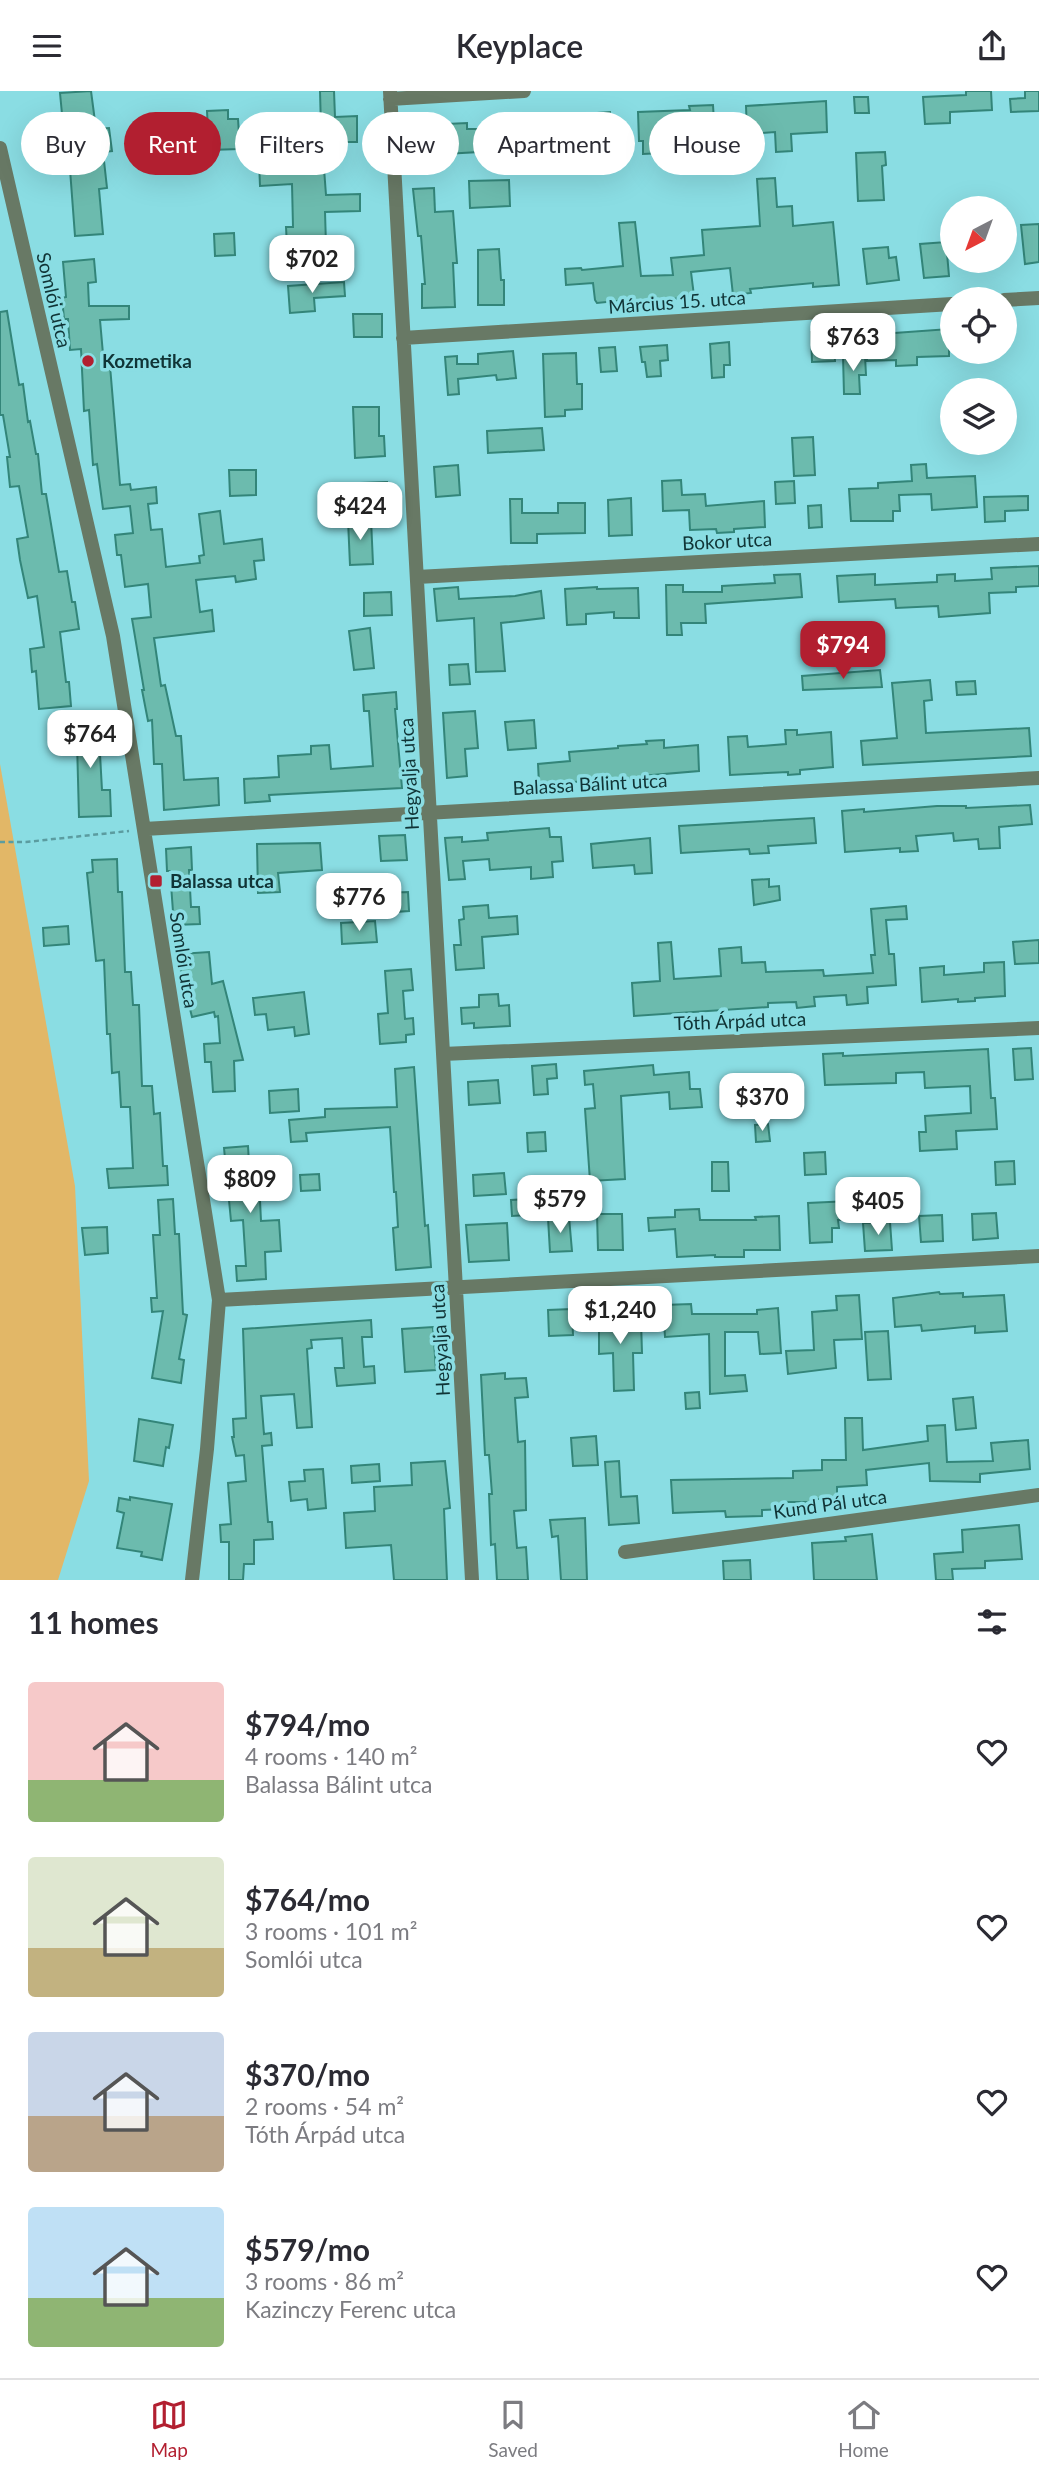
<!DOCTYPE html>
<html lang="en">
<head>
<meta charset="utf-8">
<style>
	:root { --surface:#fff; --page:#f2f2f3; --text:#2b2b33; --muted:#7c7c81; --line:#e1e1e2; --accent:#b21f30 }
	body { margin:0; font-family:Lato,sans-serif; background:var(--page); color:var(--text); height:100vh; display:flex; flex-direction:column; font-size:26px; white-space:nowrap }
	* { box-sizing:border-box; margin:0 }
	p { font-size:23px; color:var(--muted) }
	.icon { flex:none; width:38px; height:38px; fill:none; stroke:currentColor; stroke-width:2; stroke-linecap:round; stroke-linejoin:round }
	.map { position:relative; height:1489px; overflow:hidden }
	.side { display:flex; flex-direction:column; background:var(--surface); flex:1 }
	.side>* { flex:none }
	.banner { position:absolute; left:21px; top:21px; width:998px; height:63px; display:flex; gap:14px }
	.needle { width:46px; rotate:221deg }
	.buttons { position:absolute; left:940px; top:105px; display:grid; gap:14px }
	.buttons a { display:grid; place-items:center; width:77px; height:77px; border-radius:50%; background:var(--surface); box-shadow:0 7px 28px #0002; font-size:35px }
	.price { position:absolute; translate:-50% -60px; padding:0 16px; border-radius:14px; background:#fff; color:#222; font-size:23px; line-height:46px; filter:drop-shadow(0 2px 4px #0008) }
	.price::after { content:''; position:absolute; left:50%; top:42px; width:21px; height:16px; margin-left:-10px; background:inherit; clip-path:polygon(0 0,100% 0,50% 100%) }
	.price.current { background:var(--accent); color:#fff }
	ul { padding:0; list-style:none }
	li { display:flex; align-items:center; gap:21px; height:175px; padding:0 28px }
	li span { display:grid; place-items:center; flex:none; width:196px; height:140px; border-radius:7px; color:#555 }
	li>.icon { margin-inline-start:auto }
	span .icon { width:84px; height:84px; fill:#fffc; stroke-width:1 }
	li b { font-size:30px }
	h2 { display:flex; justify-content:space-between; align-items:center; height:84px; padding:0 28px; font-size:30px }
	.chip { padding:0 24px; border-radius:32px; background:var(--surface); box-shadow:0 7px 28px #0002; font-size:24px; line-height:63px }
	.chip.current { background:var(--accent); color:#fff }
	header { display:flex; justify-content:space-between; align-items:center; height:91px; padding:0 28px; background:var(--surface); font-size:32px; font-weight:600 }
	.dock { display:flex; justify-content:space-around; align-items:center; height:98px; border-top:2px solid var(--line); background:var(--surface); font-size:19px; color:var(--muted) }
	.dock a { display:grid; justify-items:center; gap:4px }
	.dock .current { color:var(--accent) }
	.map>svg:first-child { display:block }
</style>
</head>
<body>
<header><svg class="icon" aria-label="menu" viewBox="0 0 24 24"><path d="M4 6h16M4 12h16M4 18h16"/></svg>Keyplace<svg class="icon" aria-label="share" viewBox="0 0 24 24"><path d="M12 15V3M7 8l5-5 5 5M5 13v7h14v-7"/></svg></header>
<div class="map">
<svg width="1039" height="1489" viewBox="0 0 1039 1489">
	<rect width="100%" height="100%" fill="#8adde3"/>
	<!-- green -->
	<path fill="#e2b767" d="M0 673 75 1095 89 1390 58 1489H0Z"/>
	<!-- building -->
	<path fill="#6cbbae" stroke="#338579" stroke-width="2" d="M91 0 96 38 109 37 112 60 103 61 107 97 99 98 103 143 75 145 69 65H66L60 2Z
		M320 0H334L335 26 357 25V51H322L326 104 360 103V120L325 121 326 154 287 155 286 136H293L292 93 260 95 259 70H269L268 45 300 44V38L321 37Z
		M966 0H991L992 19 950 21V32L925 33 923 6 966 4Z
		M1025 0H1039V20L1011 21 1010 8 1025 7Z
		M854 6H868L869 22H855Z
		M826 10 827 41 791 43 792 60 776 61 775 41 747 43 746 15Z
		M713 14 716 64 692 65V57L662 59V62L643 63V50H639L638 21 690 19 689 15Z
		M228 19V28H238L240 58 209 59 207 20Z
		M610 21 611 45 585 46 584 23Z
		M552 24 553 49 529 50 527 25Z
		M467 32V38H477L479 61 427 64 425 34Z
		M885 61 886 74 882 75 884 109 858 110 856 62Z
		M775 87 777 116 792 115 793 135 833 131 839 194 813 196V192L750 198 751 202 733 204 730 177 691 181 694 205 666 209H626L597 212 595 209 593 192 566 194 565 178 581 177 582 179 623 175 619 132 635 131 641 185 673 184 671 167 704 164 702 139 760 135 757 88Z
		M509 89 510 115 470 117 469 90Z
		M434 97 435 121 453 120 457 172H453L455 216 422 217V193H425L421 145H418L413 98Z
		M1039 133V171L1025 173 1021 134Z
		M234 142 235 164 215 165 214 143Z
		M946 151 949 185 924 187 920 153Z
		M888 156 889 167 896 166 899 189 867 193 863 158Z
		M499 158 501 189H504V214H478V159Z
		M94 168 96 191 88 192 89 215H129V228L100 229 103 263H109L120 394 130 393 131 399 156 396 157 412 148 413 151 439 162 438 166 476 200 472 199 465 204 464 199 423 220 420 224 453 262 448 264 469 254 470 256 488 236 491 235 485 196 489 200 521 212 519 214 540 154 547 161 595 165 594 176 645H181L184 689 218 687 219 714 164 719 162 673H154L152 629 148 630 142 599H144L132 528 151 526 148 493 125 496 121 464H117L115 444 133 442 130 415 103 418 97 373 93 374 89 319 84 320 81 258 70 259 68 228H64L62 207 66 206 63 171Z
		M344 191 345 205 314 207 315 220 290 222 288 195Z
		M7 220 19 294 23 293 28 331 30 330 36 363H38L42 403H46L59 481 67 480 72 511H75L79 538 60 541 66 591H69L71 615 39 618 36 580 32 581 30 558 44 556 37 505 28 507 20 469 17 448 28 446 19 395 10 396 7 366H10L3 324H0V221Z
		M353 223H382V246H354Z
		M949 238V265L917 266V274L896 275V269L867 270V244Z
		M833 240 835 270 812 271 811 241Z
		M729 251 730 274H724V286L712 287 710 253Z
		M667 254 668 269 660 270 661 285 647 286 645 271H642L640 256Z
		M615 256 617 280 601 281 599 257Z
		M513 260 516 287 497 289 496 284 458 288 459 303 448 304 445 266 457 265V273H478V263Z
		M576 262 577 293H582V318L565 319V325L545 326 543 263Z
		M843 265H865L866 284H859L860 303H844Z
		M353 316H379V345H384L385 365 355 367Z
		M542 337 544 359 488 362 487 340Z
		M813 346 815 384 794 385 792 347Z
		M926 373 927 387 975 385 977 416 932 419 931 403 899 404 900 420H893V430H851L849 398 878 397V392L912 390 911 374Z
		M458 374 460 404 436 406 434 376Z
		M229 379H256V404L230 405Z
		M681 389 682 404 705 403 706 415 764 410 765 436 734 438V441L717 442 716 438 690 439 689 419 663 420 662 390Z
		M794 390 795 412 776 413 775 391Z
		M387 391 388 417 362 418 361 392Z
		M1028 405V419L1005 420V430L985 431 984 406Z
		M631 407 632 444 609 445 608 409Z
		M510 408H522V422H558V412H585V442L537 443V452H511Z
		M821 414 822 436 809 437 808 415Z
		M371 428 373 473 350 474 348 429Z
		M1039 475V495L1016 496V501L989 502 990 522 939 526 938 515 896 517 895 508 839 511 837 485 875 483V494L937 491V484L955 483V490L992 488 991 477Z
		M800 483 802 506 705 513 706 532H681L682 544H667L666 494H683V501H722V495L775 492 774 484Z
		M458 496 459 508 515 505 541 500 544 527 501 532 505 580 476 581 474 527 437 530 434 498Z
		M597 496V498L638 497 639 527H614V521L586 523V533L567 534 565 498Z
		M391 501 392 524 364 525V502Z
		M370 537 374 577 354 579 349 540Z
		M468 573 470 593 450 594 449 574Z
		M880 579 882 596 803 599 802 585Z
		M930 589 932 609 924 610 926 642 1029 637 1031 665 863 674 861 650 897 647 892 592Z
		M975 590 976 603 957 604 956 591Z
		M396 601 397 618H395L402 697 269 704 270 710 245 712 244 688 279 686 278 665 311 663V655L329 654 331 678 373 675 369 620H364L363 604Z
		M475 620 478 657 465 658 467 685 447 687 443 622Z
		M98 627 102 699H110L111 725 79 726 77 651H72L70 629Z
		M534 629 536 657 508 659 505 631Z
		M785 639H797V644L831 641 833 676 800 679V683L788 684V681L730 684 728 646 747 645 748 656 786 653Z
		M664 649V657L698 654 699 680 641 685V687L539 693 538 673 570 670 569 661 618 657V655L647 653 646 650Z
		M1030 714 1032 733 999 736 1000 757 979 758 978 748 954 750 953 742 916 745 918 760 900 761V757L845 761 842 720 864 718V721L937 715H966V717Z
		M814 727 816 752 768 755 769 762 750 763 749 758 681 762 679 735Z
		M549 737 550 746H561L563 770 552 771 553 786 531 788V776L490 779 489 768 463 770 465 788 449 789 445 747 462 746V751L488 749 487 742Z
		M405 744 407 769 381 770 379 745Z
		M650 747 652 782 635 783 634 774 593 777 591 753Z
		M320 752 322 779 278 782 280 801 258 802 257 753Z
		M191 756 192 779H189L191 816H199L200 833 174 834 170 780H167L166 758Z
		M117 768 118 801H122L125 881H131L133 914H139L142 995H152L154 1023 160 1022 163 1075H167L168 1094 109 1097 107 1078 133 1077 130 1016H121L119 981 112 982 110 943H107L104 869 96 870 87 782 93 781 92 769Z
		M769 788V796L779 795 780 809 754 814 752 789Z
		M408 801 409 820 366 823 365 807 383 805V802Z
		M488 814 489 827 517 825 518 843 482 846 484 877 456 879 454 854H461L459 829 464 828 463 816Z
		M906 815 907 828 886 829 889 863H894L896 894 867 896 868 912 847 914 846 904 814 906 815 915 797 917 796 911 768 912V916L634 925 632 892 660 890 658 852 671 851 674 888 721 885 719 858 741 856 742 872 765 871 766 881 823 879 824 885 873 882 871 864H875L871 818Z
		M375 830 377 851 342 853 341 832Z
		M68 835 69 853 44 855 43 837Z
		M1039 849V872L1015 873 1013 851Z
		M209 861 212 893 223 890 243 969 234 970 235 1000 213 1001 211 971H205L204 953 220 952 218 925 215 926 214 921 192 926 181 881 180 863Z
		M1004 871 1005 905 975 907V910L958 911V908L922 911 920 877 944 875V884L984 881V872Z
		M411 878 413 899 403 900 405 928 413 927 414 943 406 944V951L380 953 378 923 388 922 385 880Z
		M304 901 309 943 295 945 294 936 268 939 266 923 255 924 253 907Z
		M498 903 499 915 509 914 510 935 474 937V932L462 933 461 917 479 916V904Z
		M1031 957 1033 988 1015 989 1013 958Z
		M988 958 991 1007H995L997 1038 956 1040 957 1058 920 1060 919 1041H926L925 1025 971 1022 970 995 925 997 924 981 896 982V992L825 994 823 963 843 962V965Z
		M556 973 557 987 547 988 548 1003 534 1004 532 975Z
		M653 974 654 984 689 981 690 998H700L702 1016 670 1018 669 1001 621 1005 625 1088 590 1090 585 1018 595 1017 593 993 585 994 584 980Z
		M414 976 425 1135 428 1134 431 1176 396 1179 393 1137 398 1136 396 1101H394L390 1036 306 1042 307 1050 291 1051 289 1029 325 1026V1018L397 1016 395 978Z
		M498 989 500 1012 469 1014 468 991Z
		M298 998 299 1020 270 1022 269 1000Z
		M768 1033 770 1050 756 1051 755 1034Z
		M545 1041 546 1060 528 1061 527 1042Z
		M248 1055 250 1090 259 1089 261 1130 279 1129 281 1160 265 1161 266 1188 237 1190 236 1175H246L243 1129 231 1130 224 1057Z
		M825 1061 826 1083 805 1084 804 1062Z
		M1014 1070 1015 1093 996 1094 995 1071Z
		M712 1071H728L729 1100H712Z
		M504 1082 506 1103 474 1105 473 1084Z
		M319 1083 320 1099 301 1100 300 1084Z
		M173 1108 175 1143H179L183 1223 187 1224 179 1268 184 1269 181 1292 152 1287 163 1220 152 1221 151 1207H157L153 1144H160L158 1109Z
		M527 1108 528 1124 512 1125 511 1109Z
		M872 1109 873 1127 838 1129 839 1137H832V1151L810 1152 808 1112Z
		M699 1118 700 1129H756L755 1126 779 1125 780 1159H744V1166H715V1164L677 1166 675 1138 649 1140 648 1127 675 1126V1119Z
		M996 1122 998 1147 973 1149 972 1123Z
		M597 1123H622L623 1159H598Z
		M942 1124 943 1150 921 1151 919 1125Z
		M569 1126 572 1160 550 1161 548 1127Z
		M890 1131 892 1159 865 1160 863 1132Z
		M507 1132 509 1169 469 1171 466 1134Z
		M107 1136 108 1162 85 1164 82 1137Z
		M939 1201 940 1203 963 1202V1206L1004 1204 1007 1240 975 1242V1235L922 1240 921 1234 895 1236 893 1207Z
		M859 1204 862 1248 834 1249 836 1277 788 1283 786 1260 814 1259 812 1221 837 1219 836 1205Z
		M691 1213 692 1223H757V1219L778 1217 781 1262 760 1263 758 1241H725V1285L745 1284 747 1300 710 1303 709 1243 665 1246 663 1214Z
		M617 1216 618 1230H641L642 1262H633L634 1299 614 1300 613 1262 599 1263V1217Z
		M572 1218 573 1244 549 1245 548 1219Z
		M371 1229 372 1246H362L364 1276 374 1275 375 1292 337 1295 335 1277H344L342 1247 311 1249 312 1257 307 1258 312 1336 297 1337 294 1303 261 1305 264 1343 271 1342 272 1354 262 1355 268 1431H272L273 1448 254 1449V1473H244L243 1489H229V1451H221L220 1434 231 1433 228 1392 246 1390 244 1364 236 1365 232 1346H234L233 1328 246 1327 243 1238Z
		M433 1236 436 1279 405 1281 402 1238Z
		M888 1240 891 1288 868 1289 865 1241Z
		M505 1282V1288L526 1287 528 1306 515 1307 518 1351 525 1350 526 1419 514 1420 517 1457 526 1456 528 1489H497L495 1453 491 1454 489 1403H492L489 1364H485L481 1284Z
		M699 1301 700 1317 686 1318 685 1302Z
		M973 1306 976 1337 956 1339 953 1308Z
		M845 1327H862L863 1359 928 1350 927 1335 945 1334 947 1371 993 1370 991 1352 1028 1349 1030 1378 980 1383V1391L930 1390 929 1372 866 1379 867 1394 837 1396V1408H813V1411H787V1418L762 1419V1425L726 1426 725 1420 673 1422 671 1389 793 1387V1380L822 1379V1369H846Z
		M139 1328 173 1334 169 1357 166 1356 163 1375 134 1370Z
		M596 1345 598 1374 573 1375 571 1347Z
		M445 1370 450 1417 444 1418 447 1489H394L391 1454 346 1457 344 1422 375 1420 374 1396 412 1394 411 1372Z
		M619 1370 621 1406 637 1405 639 1432 609 1434 605 1371Z
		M379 1373 380 1390 352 1392 351 1375Z
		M323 1378 326 1417 308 1419 307 1408 291 1410 289 1391 305 1390 304 1379Z
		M130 1406 172 1413 162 1469 141 1465 142 1461 117 1457 124 1422 117 1420 119 1407 130 1409Z
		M585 1427 587 1489H561L558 1445 552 1446 550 1429Z
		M1019 1434 1022 1468 985 1470V1477L952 1478 953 1489H936L934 1463 963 1461 962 1439Z
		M872 1443 877 1489H814L812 1452 846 1450 845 1446Z
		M750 1469 751 1489H724L723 1470Z"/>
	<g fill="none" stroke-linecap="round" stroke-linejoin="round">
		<!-- path -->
		<path stroke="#5b9ca0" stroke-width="2.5" stroke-dasharray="5 3.5" stroke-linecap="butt" d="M0 751H26L129 740"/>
		<!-- minor -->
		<path stroke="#687965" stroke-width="14" d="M390 0 472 1489
			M390 8 524 0
			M0 57 113 545 219 1209 207 1358 192 1489
			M1004 209 1039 207
			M403 247 952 213
			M417 486 1039 453
			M144 738 1039 687
			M443 963 1039 937
			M219 1209 1039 1165
			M625 1461 1039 1404"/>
	</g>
	<!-- markers -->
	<g fill="#b21f30" stroke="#8adde3" stroke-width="2.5">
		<circle cx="88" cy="270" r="7"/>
		<rect x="149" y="783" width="14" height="14" rx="3.5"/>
	</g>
	<g text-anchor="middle" stroke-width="7" stroke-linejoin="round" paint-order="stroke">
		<!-- street labels -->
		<g font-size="19" fill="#103436" stroke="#8adde3">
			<text transform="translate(54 209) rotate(77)" y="7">Somlói utca</text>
			<text transform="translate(677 211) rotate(-4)" y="7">Március 15. utca</text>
			<text transform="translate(727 450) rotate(-3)" y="7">Bokor utca</text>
			<text transform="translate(409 683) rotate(-93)" y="7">Hegyalja utca</text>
			<text transform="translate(590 693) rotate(-3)" y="7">Balassa Bálint utca</text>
			<text transform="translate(184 869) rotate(81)" y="7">Somlói utca</text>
			<text transform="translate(740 930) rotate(-2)" y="7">Tóth Árpád utca</text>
			<text transform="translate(440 1249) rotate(-93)" y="7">Hegyalja utca</text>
			<text transform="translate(830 1413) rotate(-8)" y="7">Kund Pál utca</text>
		</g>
		<!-- poi labels -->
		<g font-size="19" font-weight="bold" fill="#103436" stroke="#8adde3" text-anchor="start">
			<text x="102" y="277">Kozmetika</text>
			<text x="170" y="797">Balassa utca</text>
		</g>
	</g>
</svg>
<div class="buttons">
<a><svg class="needle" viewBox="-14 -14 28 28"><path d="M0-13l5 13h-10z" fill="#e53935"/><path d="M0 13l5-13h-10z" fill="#7c7c81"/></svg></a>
<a><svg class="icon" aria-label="locate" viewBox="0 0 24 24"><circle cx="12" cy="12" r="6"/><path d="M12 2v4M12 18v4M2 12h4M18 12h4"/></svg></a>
<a><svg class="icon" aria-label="layers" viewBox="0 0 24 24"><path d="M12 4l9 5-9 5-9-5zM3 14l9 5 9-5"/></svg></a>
</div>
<b class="price" style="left:312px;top:204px">$702</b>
<b class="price" style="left:853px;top:282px">$763</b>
<b class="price" style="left:360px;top:451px">$424</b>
<b class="price current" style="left:843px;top:590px">$794</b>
<b class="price" style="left:90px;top:679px">$764</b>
<b class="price" style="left:359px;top:842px">$776</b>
<b class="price" style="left:762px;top:1042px">$370</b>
<b class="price" style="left:250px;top:1124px">$809</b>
<b class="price" style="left:560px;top:1144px">$579</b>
<b class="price" style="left:878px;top:1146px">$405</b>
<b class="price" style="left:620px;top:1255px">$1,240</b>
<div class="banner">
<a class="chip">Buy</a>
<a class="chip current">Rent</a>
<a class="chip">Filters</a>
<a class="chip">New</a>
<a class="chip">Apartment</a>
<a class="chip">House</a>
</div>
</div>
<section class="side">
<h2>11 homes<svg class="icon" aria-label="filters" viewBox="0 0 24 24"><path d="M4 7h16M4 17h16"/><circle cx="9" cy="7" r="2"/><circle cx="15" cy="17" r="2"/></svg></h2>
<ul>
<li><span style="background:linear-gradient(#f6c9c9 70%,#8fb573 0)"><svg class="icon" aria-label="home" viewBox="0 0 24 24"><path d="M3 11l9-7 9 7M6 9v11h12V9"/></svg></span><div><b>$794/mo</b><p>4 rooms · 140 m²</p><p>Balassa Bálint utca</p></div><svg class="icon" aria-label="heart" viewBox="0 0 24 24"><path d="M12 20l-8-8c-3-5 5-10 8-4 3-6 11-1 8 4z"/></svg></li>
<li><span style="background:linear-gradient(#dfe7d0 65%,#c2b280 0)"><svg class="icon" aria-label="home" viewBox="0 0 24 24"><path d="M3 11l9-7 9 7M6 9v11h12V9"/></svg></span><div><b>$764/mo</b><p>3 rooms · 101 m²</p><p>Somlói utca</p></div><svg class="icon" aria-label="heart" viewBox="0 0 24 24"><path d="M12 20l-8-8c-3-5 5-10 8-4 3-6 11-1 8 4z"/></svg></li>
<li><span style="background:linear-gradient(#c9d6e8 60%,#b9a48a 0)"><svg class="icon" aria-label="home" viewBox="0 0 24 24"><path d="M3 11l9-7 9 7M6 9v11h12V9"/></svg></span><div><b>$370/mo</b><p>2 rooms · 54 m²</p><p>Tóth Árpád utca</p></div><svg class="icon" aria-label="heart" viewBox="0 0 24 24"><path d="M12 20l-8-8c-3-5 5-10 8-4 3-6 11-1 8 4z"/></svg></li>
<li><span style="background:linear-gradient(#bfe0f5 65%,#8fb573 0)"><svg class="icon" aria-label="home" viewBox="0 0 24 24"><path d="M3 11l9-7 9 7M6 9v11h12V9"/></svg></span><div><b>$579/mo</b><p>3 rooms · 86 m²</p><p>Kazinczy Ferenc utca</p></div><svg class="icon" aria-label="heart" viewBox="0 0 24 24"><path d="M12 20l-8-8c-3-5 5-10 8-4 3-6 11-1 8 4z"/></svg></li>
</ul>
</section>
<nav class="dock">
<a class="current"><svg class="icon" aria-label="map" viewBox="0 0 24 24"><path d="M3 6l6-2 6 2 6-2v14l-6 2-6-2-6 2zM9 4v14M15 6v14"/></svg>Map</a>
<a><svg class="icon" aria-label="saved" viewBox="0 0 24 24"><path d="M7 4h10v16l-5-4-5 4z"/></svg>Saved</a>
<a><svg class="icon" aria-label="home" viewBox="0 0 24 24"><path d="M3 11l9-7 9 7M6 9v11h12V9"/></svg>Home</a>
</nav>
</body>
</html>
